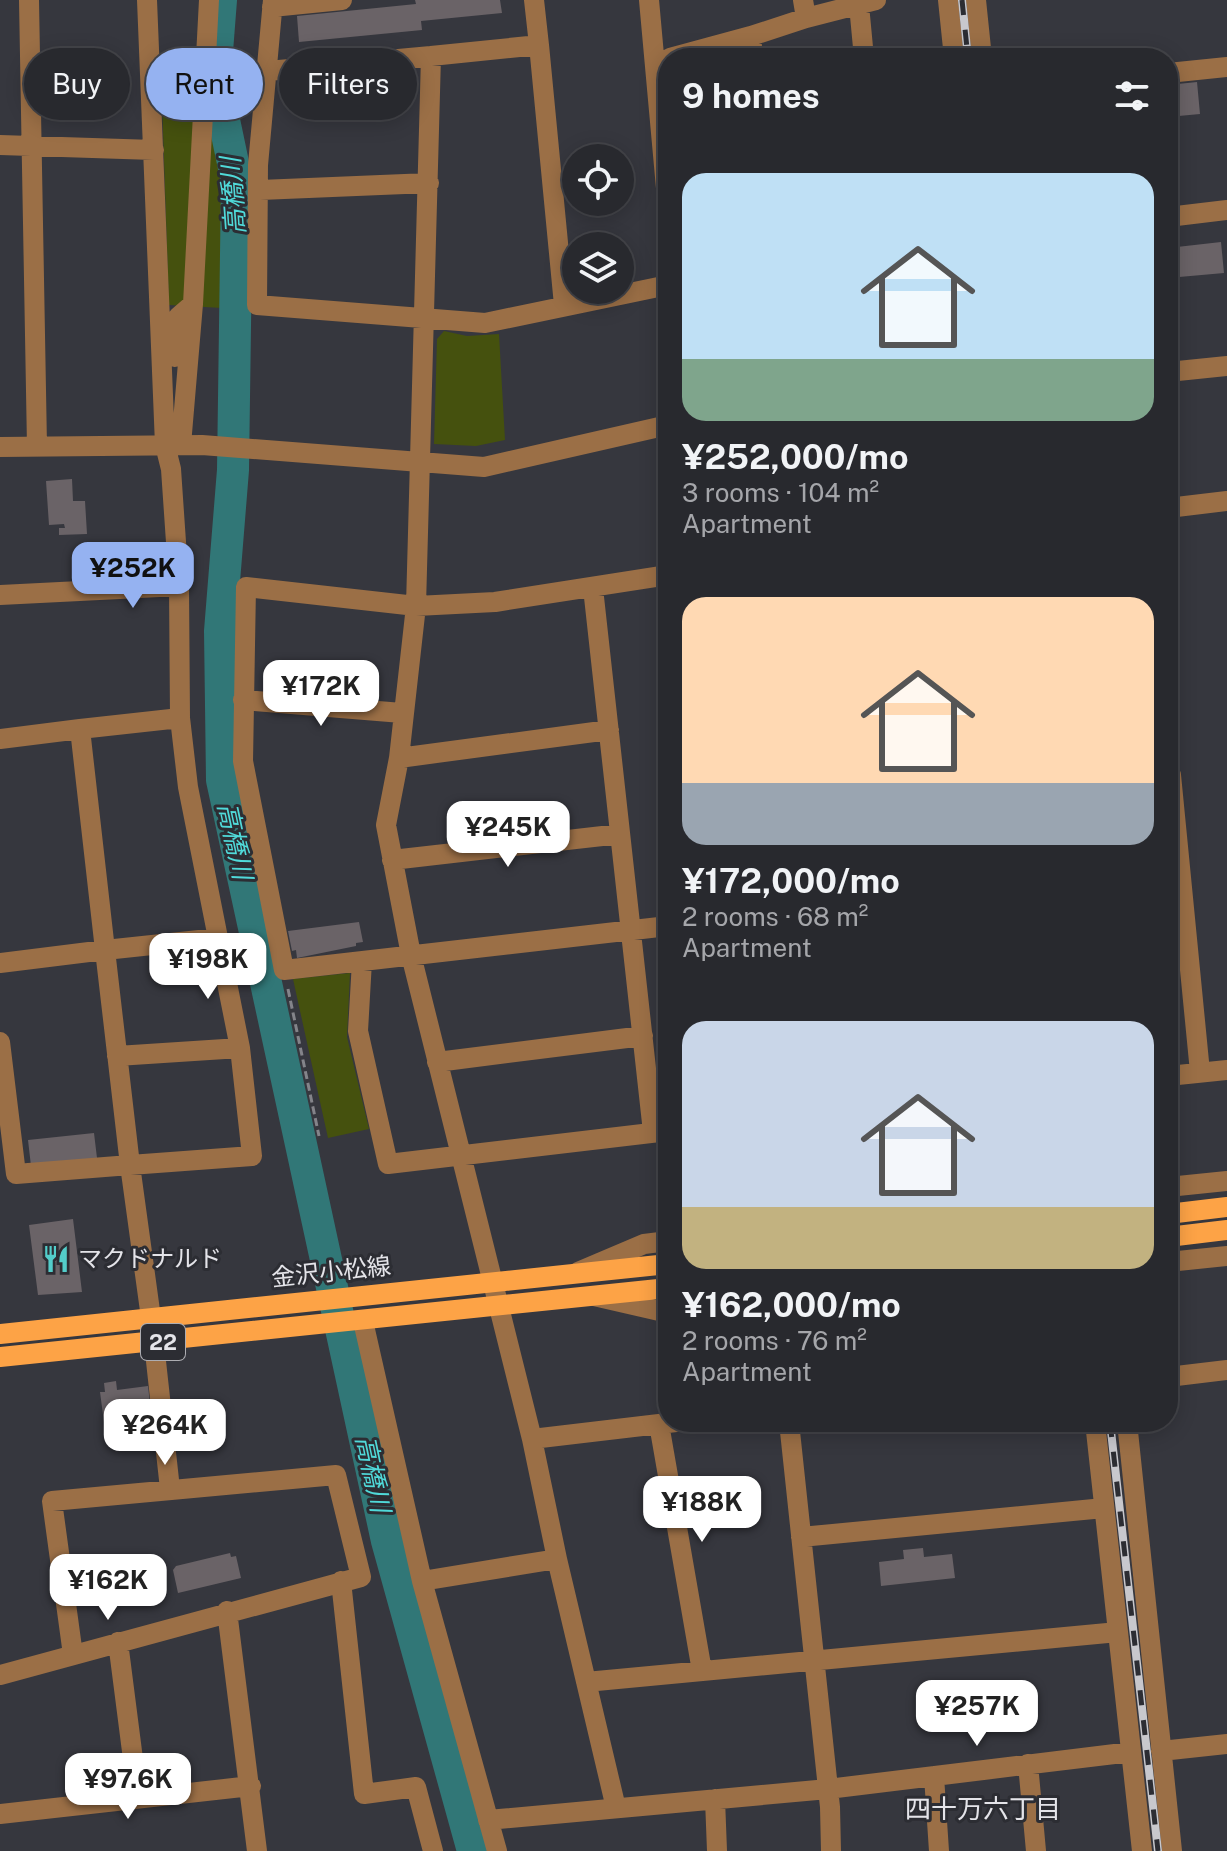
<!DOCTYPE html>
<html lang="en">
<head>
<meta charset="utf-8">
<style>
	:root { --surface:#28292e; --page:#303136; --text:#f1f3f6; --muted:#a5a6aa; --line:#44454a; --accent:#95b2f1 }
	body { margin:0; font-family:"Public Sans","Noto Sans JP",sans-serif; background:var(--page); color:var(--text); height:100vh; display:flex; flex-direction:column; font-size:30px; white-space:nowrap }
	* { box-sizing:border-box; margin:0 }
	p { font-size:26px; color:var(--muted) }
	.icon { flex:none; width:44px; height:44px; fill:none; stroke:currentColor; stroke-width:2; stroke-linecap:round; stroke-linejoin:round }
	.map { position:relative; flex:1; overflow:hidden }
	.drawer { position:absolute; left:658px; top:48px; width:520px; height:1384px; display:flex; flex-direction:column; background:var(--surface); border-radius:32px; box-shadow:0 4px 20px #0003,0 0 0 2px var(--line) }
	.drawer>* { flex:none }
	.hud { position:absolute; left:24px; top:48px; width:514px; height:72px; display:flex; gap:16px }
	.fabs { position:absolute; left:562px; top:144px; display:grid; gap:16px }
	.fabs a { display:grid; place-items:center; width:72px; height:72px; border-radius:50%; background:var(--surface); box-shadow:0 4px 20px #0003,0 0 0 2px var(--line); font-size:40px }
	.price { position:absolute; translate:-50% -68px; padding:0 18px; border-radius:16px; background:#fff; color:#222; font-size:26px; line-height:52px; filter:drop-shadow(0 2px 4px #0008) }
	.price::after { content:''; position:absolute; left:50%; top:48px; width:24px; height:18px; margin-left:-12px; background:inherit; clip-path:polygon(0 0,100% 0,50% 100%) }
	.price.selected { background:var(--accent); color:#111 }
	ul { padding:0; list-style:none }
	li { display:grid; align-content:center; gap:16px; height:424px; padding:0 24px }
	li span { display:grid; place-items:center; height:248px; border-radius:24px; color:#555 }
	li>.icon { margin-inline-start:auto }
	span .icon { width:144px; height:144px; fill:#fffc; stroke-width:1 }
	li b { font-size:34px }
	h2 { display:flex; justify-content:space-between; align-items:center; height:96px; padding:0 24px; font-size:34px }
	.tag { padding:0 28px; border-radius:36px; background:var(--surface); box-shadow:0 4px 20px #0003,0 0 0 2px var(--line); font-size:28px; line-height:72px }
	.tag.selected { background:var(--accent); color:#111 }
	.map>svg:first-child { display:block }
</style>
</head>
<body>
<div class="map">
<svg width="1227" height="1851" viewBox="0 0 1227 1851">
	<rect width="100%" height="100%" fill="#36373e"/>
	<!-- green -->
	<path fill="#45510e" d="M162 101 211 108 227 189 222 308 169 305Z
		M444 331 467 336 499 334 505 440 476 446 434 444 437 339Z
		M350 973 347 1037 369 1129 328 1138 293 979Z"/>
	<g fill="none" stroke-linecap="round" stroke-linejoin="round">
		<!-- river -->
		<path stroke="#317777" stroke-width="32" d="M221 0 215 77 237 182 233 470 220 631 222 780 387 1541 473 1851"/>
	</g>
	<!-- building -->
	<path fill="#6a6367" d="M415 0H500L502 13 421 21 422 30 299 42 297 16 416 4Z
		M1197 82 1200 114 1168 117V85Z
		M1221 242 1224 273 1168 278V248Z
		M72 479 73 501H85L87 534 59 535V528H65L64 524 49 525 46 481Z
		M359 922 363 942 356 943V946L297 958 296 950 292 951 288 931Z
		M94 1133 97 1158 31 1166 28 1140Z
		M73 1219 82 1292 38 1295 29 1225Z
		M116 1381 117 1390 148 1386 152 1422 148 1423V1427L131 1430V1425L105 1430 100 1392H105L104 1383Z
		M923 1548 924 1557 952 1554 955 1578 881 1586 879 1562 904 1559 903 1550Z
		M230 1553 231 1557 236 1556 241 1578 178 1593 173 1570 176 1566Z"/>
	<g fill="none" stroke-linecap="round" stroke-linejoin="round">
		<!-- path -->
		<path stroke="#84848a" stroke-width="3" stroke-dasharray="8 4" stroke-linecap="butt" d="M288 989 319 1136"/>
		<!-- minor -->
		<path stroke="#9b6f46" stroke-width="20" d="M29 0 37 446
			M147 0 165 445 171 469 179 586
			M273 0 258 165 257 305 485 323 668 285
			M649 0 668 210
			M803 0 806 18 876 0
			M948 0 954 58
			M976 0 982 58
			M859 5 864 58
			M272 7 342 0
			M751 36 806 18
			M539 45 564 305
			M670 58 751 36 753 58
			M268 71 431 56
			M1168 73 1227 67
			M0 145 154 150
			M260 190 429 183
			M1168 217 1227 210
			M175 357 178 317 193 304
			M1168 372 1227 366
			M181 445 193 304 209 0
			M0 447 202 445 484 467 668 425
			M1168 508 1227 501
			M668 575 495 602 416 606 246 587 243 761 284 970 668 926
			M593 588 653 1132
			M0 595 179 586 180 718
			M243 700 402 713
			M80 729 180 718 188 787 218 938
			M0 739 80 729 105 950 218 938 240 1048 252 1156 130 1165 151 1318
			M399 758 609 730
			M1168 776 1171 775 1200 1072
			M392 860 620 834
			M362 961 358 1031 388 1164 668 1131
			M0 963 105 950 130 1165 16 1174 0 1042
			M117 1056 240 1048
			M437 1062 643 1036
			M1168 1076 1227 1070
			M1168 1187 1227 1181
			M1168 1262 1227 1256
			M578 1272 644 1244 668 1241
			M594 1296 668 1313
			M363 1321 422 1581 497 1851
			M154 1343 170 1489
			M1168 1377 1227 1370
			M789 1422 830 1807 831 1851
			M1095 1422 1142 1851
			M1127 1422 1172 1851
			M659 1424 702 1671
			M532 1439 411 955 386 825 399 758 416 606 431 56 539 45 534 0
			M801 1537 1104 1508
			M557 1559 616 1808
			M341 1581 364 1794 416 1787 433 1851
			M422 1581 557 1559 532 1439 676 1422
			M227 1611 257 1851
			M118 1642 138 1798
			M0 1675 361 1577 336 1475 52 1501 73 1655
			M586 1682 1118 1632
			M1161 1751 1227 1744
			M1028 1764 1036 1851
			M934 1776 939 1851
			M715 1799 717 1851
			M0 1814 251 1786
			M488 1820 828 1789 1131 1752"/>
		<!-- major -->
		<path stroke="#fda346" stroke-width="20" d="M1168 1214 1227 1207
			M1168 1237 1227 1230
			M0 1334 668 1264
			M0 1357 668 1288"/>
		<!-- rail casing -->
		<g stroke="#c8c8cd" stroke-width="8">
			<path id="rail" d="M962 0 968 58
				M1110 1422 1158 1851"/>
		</g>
		<!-- rail -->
		<use href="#rail" stroke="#2c2d33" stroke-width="5" stroke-dasharray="15" stroke-linecap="butt"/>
	</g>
	<!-- icons -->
	<defs>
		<g id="restaurant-bare" transform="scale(2.16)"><path d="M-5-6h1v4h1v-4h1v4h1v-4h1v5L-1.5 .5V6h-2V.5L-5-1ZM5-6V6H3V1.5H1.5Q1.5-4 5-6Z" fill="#53cdca" stroke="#2c2d33" stroke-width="2.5" paint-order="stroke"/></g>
	</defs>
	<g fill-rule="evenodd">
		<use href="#restaurant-bare" x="56" y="1259"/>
	</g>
	<g text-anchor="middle" stroke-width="6" stroke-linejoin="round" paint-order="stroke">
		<!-- shield labels -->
		<rect fill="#2c2d33" stroke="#adadb2" stroke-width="2" x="141" y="1324" width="44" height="36" rx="6"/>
		<g font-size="22" font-weight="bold" fill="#e4e4e9">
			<text x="163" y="1350">22</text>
		</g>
		<!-- poi labels -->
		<g font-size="24" fill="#e4e4e9" stroke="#2c2d33" text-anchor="start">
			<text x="78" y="1267">マクドナルド</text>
		</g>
		<!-- street labels -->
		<g font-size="24" fill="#e4e4e9" stroke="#2c2d33">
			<text transform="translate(331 1272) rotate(-6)" y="8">金沢小松線</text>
		</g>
		<!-- water labels -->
		<g font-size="26" font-style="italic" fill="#50d9d9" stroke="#2c2d33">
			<text transform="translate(233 196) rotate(-94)" y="9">高橋川</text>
			<text transform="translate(235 841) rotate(78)" y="9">高橋川</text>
			<text transform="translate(373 1474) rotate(78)" y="9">高橋川</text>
		</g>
		<!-- neighbourhood labels -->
		<g font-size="26" fill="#e4e4e9" stroke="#2c2d33">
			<text x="983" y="1818">四十万六丁目</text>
		</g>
	</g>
</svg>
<div class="fabs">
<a><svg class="icon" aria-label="locate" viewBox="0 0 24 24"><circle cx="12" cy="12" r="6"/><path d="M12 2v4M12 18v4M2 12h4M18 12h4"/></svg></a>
<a><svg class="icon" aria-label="layers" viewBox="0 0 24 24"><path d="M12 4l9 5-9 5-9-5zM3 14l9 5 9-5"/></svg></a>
</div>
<b class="price selected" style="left:133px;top:610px">¥252K</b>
<b class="price" style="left:321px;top:728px">¥172K</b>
<b class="price" style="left:508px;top:869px">¥245K</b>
<b class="price" style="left:208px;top:1001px">¥198K</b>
<b class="price" style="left:165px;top:1467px">¥264K</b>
<b class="price" style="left:702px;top:1544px">¥188K</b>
<b class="price" style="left:108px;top:1622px">¥162K</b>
<b class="price" style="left:977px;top:1748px">¥257K</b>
<b class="price" style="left:128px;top:1821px">¥97.6K</b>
<div class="hud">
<a class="tag">Buy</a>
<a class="tag selected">Rent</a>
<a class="tag">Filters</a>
</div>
<section class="drawer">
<h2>9 homes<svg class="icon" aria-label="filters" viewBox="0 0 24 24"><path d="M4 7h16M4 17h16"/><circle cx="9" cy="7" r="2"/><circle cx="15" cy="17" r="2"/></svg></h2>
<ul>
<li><span style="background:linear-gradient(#bfe0f5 75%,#7fa58c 0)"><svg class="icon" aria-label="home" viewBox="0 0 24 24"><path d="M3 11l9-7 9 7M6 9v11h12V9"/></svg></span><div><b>¥252,000/mo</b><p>3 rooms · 104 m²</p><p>Apartment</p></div></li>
<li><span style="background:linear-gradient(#ffd9b3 75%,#9aa5b1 0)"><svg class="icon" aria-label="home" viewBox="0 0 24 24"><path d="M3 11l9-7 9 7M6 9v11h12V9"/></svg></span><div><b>¥172,000/mo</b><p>2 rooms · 68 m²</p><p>Apartment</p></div></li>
<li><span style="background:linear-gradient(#c9d6e8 75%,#c2b280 0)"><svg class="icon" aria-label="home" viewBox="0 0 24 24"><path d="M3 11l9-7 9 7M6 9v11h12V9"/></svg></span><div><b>¥162,000/mo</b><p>2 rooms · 76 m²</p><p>Apartment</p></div></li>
</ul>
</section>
</div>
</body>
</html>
